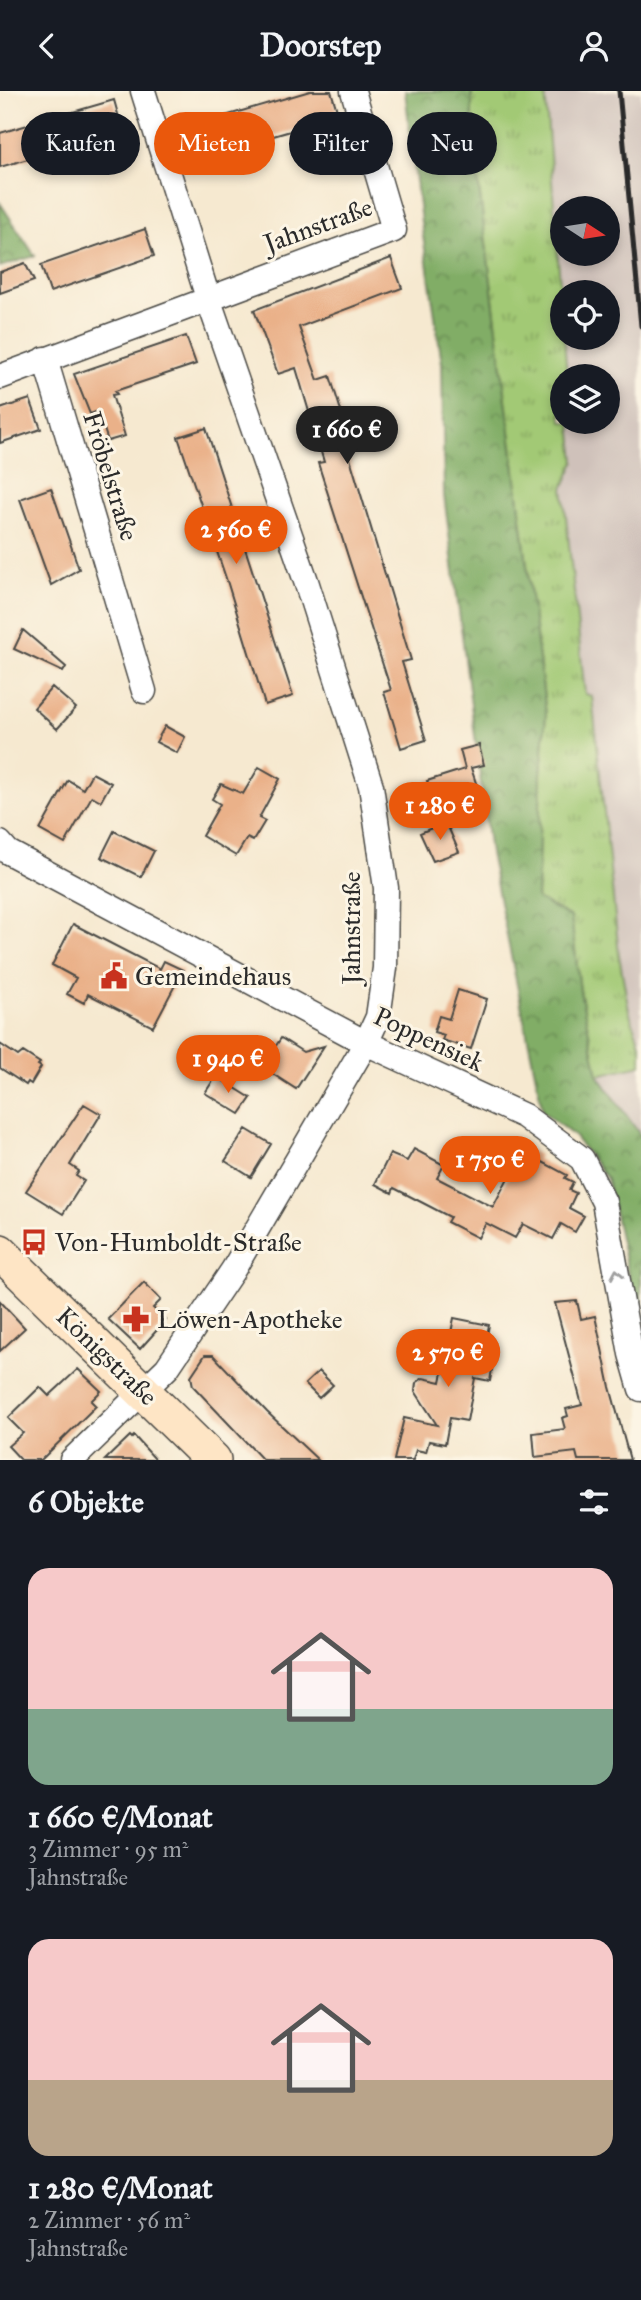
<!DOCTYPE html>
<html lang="de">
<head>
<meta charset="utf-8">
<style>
	:root { --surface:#171b24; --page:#242831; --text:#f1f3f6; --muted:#9ea1a6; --accent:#ea580c }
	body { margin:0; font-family:"IM FELL Great Primer",serif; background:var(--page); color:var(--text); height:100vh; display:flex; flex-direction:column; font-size:26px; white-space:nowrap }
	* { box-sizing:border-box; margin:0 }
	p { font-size:23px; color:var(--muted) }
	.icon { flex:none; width:38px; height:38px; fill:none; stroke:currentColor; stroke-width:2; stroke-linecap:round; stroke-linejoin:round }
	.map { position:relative; height:1369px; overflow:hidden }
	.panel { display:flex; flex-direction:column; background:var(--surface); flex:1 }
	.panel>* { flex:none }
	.guide { position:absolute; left:21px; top:21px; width:600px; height:63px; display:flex; gap:14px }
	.needle { width:46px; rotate:102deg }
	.controls { position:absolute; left:550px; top:105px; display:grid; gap:14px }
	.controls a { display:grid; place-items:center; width:70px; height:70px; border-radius:50%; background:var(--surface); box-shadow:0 4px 10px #0003; font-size:35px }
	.price { position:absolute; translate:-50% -60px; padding:0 16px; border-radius:24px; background:var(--accent); color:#fff; font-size:23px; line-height:46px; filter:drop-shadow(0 2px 4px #0008) }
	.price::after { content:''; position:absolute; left:50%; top:42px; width:21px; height:16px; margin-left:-10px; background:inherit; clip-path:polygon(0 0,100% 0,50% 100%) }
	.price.on { background:#222; color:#fff }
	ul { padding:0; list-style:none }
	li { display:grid; align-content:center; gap:14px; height:371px; padding:0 28px }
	li span { display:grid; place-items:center; height:217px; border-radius:21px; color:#555 }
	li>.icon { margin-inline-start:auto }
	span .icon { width:126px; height:126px; fill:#fffc; stroke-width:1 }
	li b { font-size:30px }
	h2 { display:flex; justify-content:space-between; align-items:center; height:84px; padding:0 28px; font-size:30px }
	.tag { padding:0 24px; border-radius:32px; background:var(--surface); box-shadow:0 4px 10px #0003; font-size:24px; line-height:63px }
	.tag.on { background:var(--accent); color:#fff }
	header { display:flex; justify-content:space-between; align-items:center; height:91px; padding:0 28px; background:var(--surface); font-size:32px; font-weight:800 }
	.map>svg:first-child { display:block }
</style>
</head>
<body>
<header><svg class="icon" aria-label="back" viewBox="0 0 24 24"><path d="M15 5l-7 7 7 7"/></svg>Doorstep<svg class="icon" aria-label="person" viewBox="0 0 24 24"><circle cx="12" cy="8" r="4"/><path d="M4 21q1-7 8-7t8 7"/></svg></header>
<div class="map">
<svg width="641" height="1369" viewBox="0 0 641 1369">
	<defs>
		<pattern id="grass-tufts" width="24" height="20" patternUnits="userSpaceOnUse" patternTransform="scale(1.75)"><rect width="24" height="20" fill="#a2c974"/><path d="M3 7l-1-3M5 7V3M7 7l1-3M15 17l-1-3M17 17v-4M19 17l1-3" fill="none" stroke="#84a35f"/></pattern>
		<pattern id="forest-crowns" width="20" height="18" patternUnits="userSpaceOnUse" patternTransform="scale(1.75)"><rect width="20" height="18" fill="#81ad66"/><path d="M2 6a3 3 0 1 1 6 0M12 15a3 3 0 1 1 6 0" fill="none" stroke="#6a8d54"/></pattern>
	</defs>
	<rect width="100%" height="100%" fill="#fcf5e5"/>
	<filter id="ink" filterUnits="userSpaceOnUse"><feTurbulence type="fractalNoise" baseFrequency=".0143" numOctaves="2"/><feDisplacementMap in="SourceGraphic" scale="14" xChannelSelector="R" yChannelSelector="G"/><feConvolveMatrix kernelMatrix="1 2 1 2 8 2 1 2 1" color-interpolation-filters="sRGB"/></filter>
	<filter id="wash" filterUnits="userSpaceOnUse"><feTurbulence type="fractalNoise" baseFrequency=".00686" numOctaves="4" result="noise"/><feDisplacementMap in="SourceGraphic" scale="28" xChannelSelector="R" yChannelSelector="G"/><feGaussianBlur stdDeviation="1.57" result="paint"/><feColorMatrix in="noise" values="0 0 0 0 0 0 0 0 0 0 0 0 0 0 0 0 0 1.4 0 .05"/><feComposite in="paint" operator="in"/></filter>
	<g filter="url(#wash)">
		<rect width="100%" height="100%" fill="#f6e9d0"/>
		<!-- railway -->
		<path fill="#cfc1ba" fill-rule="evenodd" d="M545 0H641V956L629 920 619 864 592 605 585 603 563 397 575 371 571 331H607V285H567L564 247H607V201H562V219ZM562 117H607V163H562Z
			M641 974V1045L598 984Z"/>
		<!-- grass -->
		<path fill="url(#grass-tufts)" stroke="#667a50" stroke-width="2" d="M472 0H545L562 219V247H564L567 285H562V331H571L575 371 563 397 585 603 592 605 619 864 629 920 641 956V974L598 984 580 899 571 826 537 809 541 683 546 623 472 42Z"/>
		<!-- forest -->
		<path fill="url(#forest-crowns)" stroke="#566c48" stroke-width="2" d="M405 0H472V42L546 623 541 683 537 808 571 826 580 900 598 984 641 1045V1242L607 1088 574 1045 543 1021 490 762 444 404 442 272 421 131Z
			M0 112 35 165 0 176Z"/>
		<g id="blocks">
			<!-- building -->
			<path fill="#eab189" d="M310 0H331L339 26 218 61 208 30Z
				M114 9 123 41 0 76V42Z
				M145 138 154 165 50 201 41 174Z
				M391 167 402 197 299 236 318 289 330 285 347 339 342 341 411 569 402 571 426 649 401 657 384 601 391 599 318 372 324 371 296 277 278 283 254 219Z
				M25 172 34 190 0 202V181Z
				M186 245 196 273 115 300 117 303 112 304 125 345 108 350 98 320 90 323 74 283Z
				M30 308 41 338 0 352V318Z
				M206 337 293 605 265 614 228 493 178 346Z
				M51 397 79 478 51 494 20 408Z
				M23 539 66 576 63 581 14 558Z
				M52 596 76 617 57 638 34 617Z
				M165 635 185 646 177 662 156 651Z
				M479 654 484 674 471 677 482 710 438 725 427 690 465 678 460 659Z
				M259 676 280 688 259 727 265 730 253 750 247 747 236 765 202 745 220 713 212 708 221 693 243 703Z
				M92 682 111 692 101 710 92 705 65 753 40 739 68 689 83 698Z
				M446 731 459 761 433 770 420 742Z
				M114 740 154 760 141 786 101 766Z
				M73 833 160 878 164 870 183 879 153 936 88 903 84 912 67 903 76 887 52 874Z
				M458 899 487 908 471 958 442 949 444 944 434 941 439 925 449 928Z
				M281 947 303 961 324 955 296 998 262 976Z
				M0 953 18 965 23 961 40 972 38 974 41 976 31 993 28 991 26 994 0 977Z
				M216 985 251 1007 240 1023 205 1002Z
				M84 1013 101 1023 70 1074 79 1080 76 1085 84 1090 63 1123 26 1100Z
				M246 1038 271 1053 251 1086 225 1070Z
				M524 1056 539 1064 537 1068 567 1084 565 1087 573 1091 569 1099 576 1102 569 1117 584 1125 575 1141 561 1133 553 1148 523 1133 515 1147 486 1132 478 1147 447 1131 450 1126 394 1097 392 1102 375 1093 390 1063 407 1070 414 1058 444 1074 437 1087 493 1116Z
				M144 1191 161 1209 153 1217 166 1229 140 1258 108 1228Z
				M0 1210 25 1237 0 1260Z
				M577 1210 581 1228 595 1225 610 1296 630 1369H578L576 1361 535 1366 533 1342 565 1338 562 1327 568 1325 566 1318 582 1314 555 1212Z
				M454 1227 489 1234 483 1265 494 1267 490 1290 475 1287 467 1330 450 1327 445 1353 429 1350 426 1361 416 1359 413 1369H394L404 1327 437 1334 415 1300 416 1292 423 1287 441 1291Z
				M205 1264H213L267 1321 318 1369H263L193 1295 191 1285Z
				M78 1278 101 1300 91 1310 96 1315 41 1369H21L8 1355 23 1342 8 1327 40 1296 49 1305Z
				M319 1280 333 1294 319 1307 305 1293Z
				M130 1345 132 1347 134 1345 156 1369H105Z"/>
		</g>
	</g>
	<g filter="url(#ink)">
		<use href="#blocks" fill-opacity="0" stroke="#494844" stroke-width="2"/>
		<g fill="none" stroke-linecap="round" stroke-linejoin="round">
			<!-- minor casing -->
			<g stroke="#494844" stroke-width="27">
				<path id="minor" d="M45 268 144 600
					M0 286 394 139 353 0
					M0 752 8 761 366 952 524 1025 582 1068 604 1111 631 1263 641 1298
					M72 1369 167 1277 233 1179 366 952 378 926 385 877 386 797 371 695 306 490 208 207 143 0"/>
			</g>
			<!-- secondary casing -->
			<g stroke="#494844" stroke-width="38">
				<path id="secondary" d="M0 1161 213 1369"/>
			</g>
			<!-- minor -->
			<use href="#minor" stroke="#fff" stroke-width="24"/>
			<!-- secondary -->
			<use href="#secondary" stroke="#fee5c5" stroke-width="35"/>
			<!-- rail -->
			<path stroke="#2b2b2b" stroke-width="5" d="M619 0 641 235"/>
		</g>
		<!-- one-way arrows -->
		<defs><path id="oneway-chevron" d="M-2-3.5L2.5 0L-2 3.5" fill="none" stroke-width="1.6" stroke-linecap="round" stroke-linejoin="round" transform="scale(1.75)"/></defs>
		<use stroke="#a0a0a0" href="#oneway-chevron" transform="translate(617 1183) rotate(-100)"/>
	</g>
	<!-- icons -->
	<defs>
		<g id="civic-bare" transform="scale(2.1)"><path d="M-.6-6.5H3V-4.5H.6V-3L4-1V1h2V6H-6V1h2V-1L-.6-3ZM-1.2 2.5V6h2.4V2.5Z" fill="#c8321e" stroke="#fcf5e5" stroke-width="2.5" paint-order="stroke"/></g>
		<g id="bus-bare" transform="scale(2.1)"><path d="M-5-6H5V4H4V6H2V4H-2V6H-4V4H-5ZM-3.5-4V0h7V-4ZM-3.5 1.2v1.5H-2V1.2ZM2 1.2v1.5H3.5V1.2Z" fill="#c8321e" stroke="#fcf5e5" stroke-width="2.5" paint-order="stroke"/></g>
		<g id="pharmacy-bare" transform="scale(2.1)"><path d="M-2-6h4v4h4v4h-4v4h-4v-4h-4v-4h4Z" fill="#c8321e" stroke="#fcf5e5" stroke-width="2.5" paint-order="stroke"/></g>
	</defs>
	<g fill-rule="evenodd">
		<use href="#civic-bare" x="114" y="885"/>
		<use href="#bus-bare" x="34" y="1151"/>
		<use href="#pharmacy-bare" x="136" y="1228"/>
	</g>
	<g text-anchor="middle" stroke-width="6" stroke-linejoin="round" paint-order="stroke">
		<!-- street labels -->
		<g font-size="26" fill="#2b2b2b" stroke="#fcf5e5">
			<text transform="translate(318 134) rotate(-20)" y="9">Jahnstraße</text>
			<text transform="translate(111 385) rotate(73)" y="9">Fröbelstraße</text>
			<text transform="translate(351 837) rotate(-90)" y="9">Jahnstraße</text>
			<text transform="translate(429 948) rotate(25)" y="9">Poppensiek</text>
			<text transform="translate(107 1265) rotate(44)" y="9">Königstraße</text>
		</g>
		<!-- poi labels -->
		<g font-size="26" fill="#2b2b2b" stroke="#fcf5e5" text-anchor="start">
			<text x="135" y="894">Gemeindehaus</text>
			<text x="55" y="1160">Von-Humboldt-Straße</text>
			<text x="157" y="1237">Löwen-Apotheke</text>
		</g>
	</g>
</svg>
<div class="controls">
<a><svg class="needle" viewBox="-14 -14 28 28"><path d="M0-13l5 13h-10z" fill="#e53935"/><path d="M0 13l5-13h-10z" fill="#9ea1a6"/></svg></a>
<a><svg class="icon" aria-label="locate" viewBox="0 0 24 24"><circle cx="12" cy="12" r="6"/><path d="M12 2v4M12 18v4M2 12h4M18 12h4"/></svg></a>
<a><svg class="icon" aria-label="layers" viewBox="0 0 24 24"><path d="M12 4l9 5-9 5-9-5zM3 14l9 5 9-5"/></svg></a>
</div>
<b class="price on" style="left:347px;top:375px">1 660 €</b>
<b class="price" style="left:236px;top:475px">2 560 €</b>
<b class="price" style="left:440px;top:751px">1 280 €</b>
<b class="price" style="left:228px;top:1004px">1 940 €</b>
<b class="price" style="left:490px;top:1105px">1 750 €</b>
<b class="price" style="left:448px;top:1298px">2 570 €</b>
<div class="guide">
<a class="tag">Kaufen</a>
<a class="tag on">Mieten</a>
<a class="tag">Filter</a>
<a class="tag">Neu</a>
</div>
</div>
<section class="panel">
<h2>6 Objekte<svg class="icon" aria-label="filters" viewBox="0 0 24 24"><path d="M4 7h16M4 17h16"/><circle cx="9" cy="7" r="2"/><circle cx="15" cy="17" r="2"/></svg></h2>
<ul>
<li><span style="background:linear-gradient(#f6c9c9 65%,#7fa58c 0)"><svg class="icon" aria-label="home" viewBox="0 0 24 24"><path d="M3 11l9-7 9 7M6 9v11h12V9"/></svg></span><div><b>1 660 €/Monat</b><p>3 Zimmer · 95 m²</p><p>Jahnstraße</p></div></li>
<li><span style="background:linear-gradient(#f6c9c9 65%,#b9a48a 0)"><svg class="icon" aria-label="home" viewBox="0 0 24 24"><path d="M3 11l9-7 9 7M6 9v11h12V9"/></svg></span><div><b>1 280 €/Monat</b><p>2 Zimmer · 56 m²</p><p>Jahnstraße</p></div></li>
</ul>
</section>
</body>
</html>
